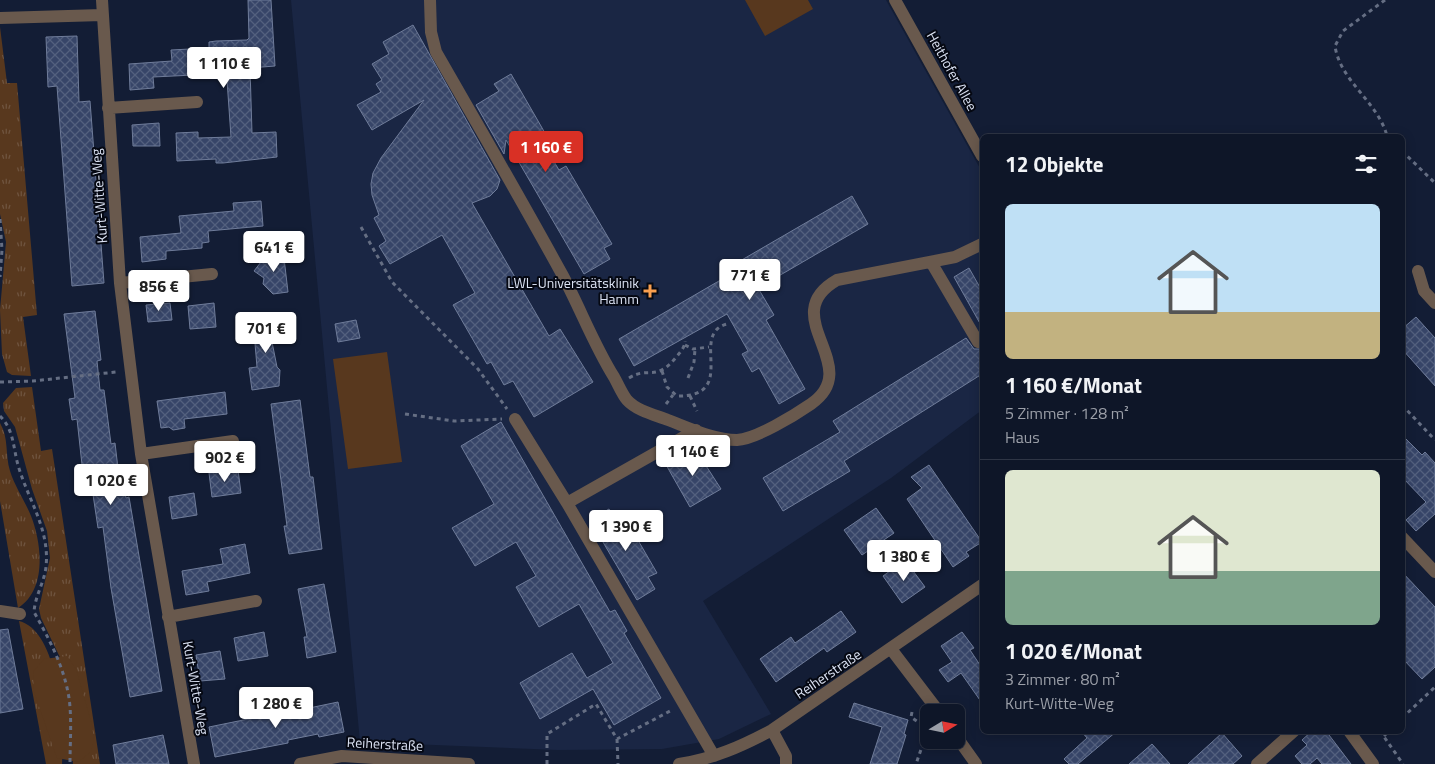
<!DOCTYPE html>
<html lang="de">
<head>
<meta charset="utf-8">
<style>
	:root { --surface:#0e1628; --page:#171f30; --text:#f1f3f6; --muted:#9b9fa8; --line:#2e3545; --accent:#d93025 }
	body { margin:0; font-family:"Titillium Web",sans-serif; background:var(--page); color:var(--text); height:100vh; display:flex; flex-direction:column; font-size:19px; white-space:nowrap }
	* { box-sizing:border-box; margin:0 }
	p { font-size:16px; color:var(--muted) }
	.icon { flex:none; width:28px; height:28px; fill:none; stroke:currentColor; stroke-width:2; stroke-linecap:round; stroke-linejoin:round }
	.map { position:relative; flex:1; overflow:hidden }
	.side { position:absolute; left:980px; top:134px; width:425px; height:600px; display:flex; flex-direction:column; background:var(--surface); border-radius:8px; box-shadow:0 2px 12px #0003,0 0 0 1px var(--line) }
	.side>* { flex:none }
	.needle { width:32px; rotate:80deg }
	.fabs { position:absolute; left:920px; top:704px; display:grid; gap:10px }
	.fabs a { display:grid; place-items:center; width:45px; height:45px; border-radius:8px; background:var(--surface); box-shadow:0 2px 12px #0003,0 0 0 1px var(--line); font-size:25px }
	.price { position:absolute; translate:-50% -42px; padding:0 11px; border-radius:5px; background:#fff; color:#222; font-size:16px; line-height:32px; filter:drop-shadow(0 1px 2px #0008) }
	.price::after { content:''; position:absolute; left:50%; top:30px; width:15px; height:11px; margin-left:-8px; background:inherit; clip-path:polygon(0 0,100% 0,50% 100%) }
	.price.on { background:var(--accent); color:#fff }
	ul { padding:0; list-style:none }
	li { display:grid; align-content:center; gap:10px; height:265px; padding:0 25px }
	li+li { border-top:1px solid var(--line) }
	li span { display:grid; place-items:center; height:155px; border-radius:8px; color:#555 }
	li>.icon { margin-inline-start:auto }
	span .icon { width:90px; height:90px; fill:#fffc; stroke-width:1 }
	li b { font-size:21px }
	h2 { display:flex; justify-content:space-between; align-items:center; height:60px; padding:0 25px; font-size:21px }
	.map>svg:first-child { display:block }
</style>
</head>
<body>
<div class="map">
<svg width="1435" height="764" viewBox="0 0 1435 764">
	<defs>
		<pattern id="grass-tufts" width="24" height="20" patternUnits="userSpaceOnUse" patternTransform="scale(1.25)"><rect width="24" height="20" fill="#58381e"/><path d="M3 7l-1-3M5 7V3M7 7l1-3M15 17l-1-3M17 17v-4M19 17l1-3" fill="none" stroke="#6f543f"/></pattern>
		<pattern id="building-cross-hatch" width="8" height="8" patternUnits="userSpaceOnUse" patternTransform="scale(1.25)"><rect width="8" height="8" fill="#374568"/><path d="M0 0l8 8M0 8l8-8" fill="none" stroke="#53607e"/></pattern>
	</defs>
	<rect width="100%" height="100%" fill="#131d35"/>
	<!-- built -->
	<path fill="#1a2644" d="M291 0H886L982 172V410L891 478 703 601 771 714 719 739 662 749 558 750 360 742Z"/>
	<!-- grass -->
	<path fill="url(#grass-tufts)" d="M0 27 7 83H17L37 315 23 317 31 376 12 375 7 372 2 354 0 310 6 242 0 214Z
		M32 387 41 451 52 449 100 764H73L67 672 41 618 39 609 50 558 47 531 32 489 15 427 4 411 3 403 16 388Z
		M0 423C9 438 5 455 10 471 15 487 25 501 31 516 42 544 47 590 18 608L0 501Z
		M19 621C60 631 64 730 62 764H46Z"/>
	<!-- green -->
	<path fill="#58381e" d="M745 0H808L813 9 765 36Z
		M387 352 402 462 348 469 333 359Z
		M67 656 76 669 92 725 94 740 91 752 78 762 57 758 34 692 33 672 44 659Z"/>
	<!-- building -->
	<path fill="url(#building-cross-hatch)" stroke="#6f7c9a" d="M248 0H271L275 66 250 68 252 133 276 132 277 157 223 163H216V159L177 161 176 133 198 132V138L231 137 226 66 194 68V75L153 77 154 88 130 90 129 64 172 61 171 50 209 48V42L216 41 247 40 249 38Z
		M413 25 500 180 497 189 490 196 472 203 549 336 560 329 593 382 534 417 513 381 504 385 491 362 487 364 453 305 475 293 442 235 390 264 379 246 386 241 374 218 379 215 372 195 371 184 373 173 381 158 424 100 372 130 357 105 381 92 376 84 382 80 372 64 389 54 383 42Z
		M77 36 79 102 90 101 104 283 72 286 57 86 48 87 46 37Z
		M511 74 549 140 543 143 559 170 566 166 612 244 604 248 610 259 584 274 506 140 504 154 476 105 499 91 494 84Z
		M159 123 160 146H133L132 125Z
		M852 196 868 224 758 288 774 315 766 320 805 389 779 404 759 368 752 372 742 354 748 351 727 314 634 366 619 339 743 267 740 261Z
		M261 201 263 226 208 231 209 242 202 243V248L166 251V259L142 262 140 237 181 233 179 216 234 211 233 203Z
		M271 249 284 258 288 292 273 294 263 284 264 278 254 271Z
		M969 268 982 291V334L980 329 982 327 954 277Z
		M170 303 172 320 148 322 146 305Z
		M214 303 216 327 190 329 188 306Z
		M95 311 101 360 97 361 100 390H104L111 444 115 443 121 494 125 493 126 498 129 497 162 691 130 697 111 588 103 527 98 528 91 481H89L88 473 83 474 77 419 72 420 69 399 75 398 64 314Z
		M1416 317 1435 338V386L1402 349V329Z
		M280 318 282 341 272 342 277 367 280 370 279 386 252 390 249 368 257 367 253 320Z
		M356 320 360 338 338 342 335 324Z
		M966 338 974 349H982V374L844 461 850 471 783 511 763 478 840 432 833 421Z
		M225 392 227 414 184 419 185 428 173 430 169 427 161 428 157 401Z
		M300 400 310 477H313L322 549 289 554 284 526H287L271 404Z
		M501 422 610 612 615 610 627 631 624 633 661 698 614 725 593 689 540 719 520 683 572 653 587 678 613 663 579 604 539 627 516 587 536 576 516 542 475 566 452 528 494 504 461 446Z
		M1402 435 1422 455 1425 452 1435 463V514L1416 531 1406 520 1426 502 1402 477Z
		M694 447 721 489 690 507 665 463Z
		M929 465 982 542 966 552 969 556 953 567 907 499 922 488 911 477Z
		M238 470 241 493 212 497 209 473Z
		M194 493 197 515 172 519 169 497Z
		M876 508 894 533 862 555 844 530Z
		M609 509 616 520 624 516 657 573 648 577 655 589 637 600 590 520Z
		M245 544 250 573 207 582 209 591 186 595 182 571 223 564 220 549Z
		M905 560 925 587 902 603 883 576Z
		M1402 572 1435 607V667L1422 679 1402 658Z
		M324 584 336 652 307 658 304 637H307L298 589Z
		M841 611 856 632 827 652 824 648 776 682 760 659 791 637 795 643Z
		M8 629 23 709 0 713V630Z
		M264 632 268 656 238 661 234 638Z
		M962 632 974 648 970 650 982 668V703L961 673 948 682 939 670 952 662 941 646Z
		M220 651 225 679 200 681 196 655Z
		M338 702 344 732 319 737 318 734 288 740V743L215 757 209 727 263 716 262 713 289 708 290 712Z
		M854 703 908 720 904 734 906 735 897 764H870L882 727 849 717Z
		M1081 731H1117L1078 764H1069L1064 759 1087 738Z
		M1312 731H1326L1351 764H1322L1317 758 1310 764H1302L1295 756 1307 745 1302 740Z
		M1222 733 1242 756 1233 764H1188Z
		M163 735 169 764H116L113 745Z
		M1152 744 1170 764H1129Z"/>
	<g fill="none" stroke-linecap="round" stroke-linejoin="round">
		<!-- path -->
		<path stroke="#656e83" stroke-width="3" stroke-dasharray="4 4" stroke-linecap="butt" d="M1385 0 1343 31 1335 46C1340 81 1378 102 1387 136
			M1402 151 1435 183
			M0 219 2 250 0 277
			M361 227 392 282 478 369 507 409
			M685 345 693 349 709 347
			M662 371 667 387 677 396C740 397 688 334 727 324
			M629 378C650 365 655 384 678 355 681 351 685 347 685 341
			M688 378 694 362 695 349
			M0 382 33 381 116 372
			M690 396 697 411
			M666 404 673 395
			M1402 405 1435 440
			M405 414 454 421 502 419
			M0 416C14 430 13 447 18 465 28 500 50 529 46 567 44 583 35 596 34 612 49 639 64 666 69 698 72 719 70 742 70 764
			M912 712 911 717 928 729 916 764
			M1402 718 1435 687
			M1380 731 1403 764
			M1384 736 1389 731
			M617 739 618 764
			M547 764V734L596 704 617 739 672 710"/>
		<!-- minor -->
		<path stroke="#69594d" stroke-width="12" d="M102 0 120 283 141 454 194 764
			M430 0 431 32 436 52C479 127 522 201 563 276 581 310 594 345 614 377 618 384 622 394 627 400 637 411 655 415 668 420 689 428 714 440 737 440 756 439 795 415 811 404 866 366 774 316 837 280L955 257 982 244
			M895 0 982 156
			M0 18 102 15
			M108 108 197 102
			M931 262 978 342
			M1418 271 1424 291 1435 303
			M120 283 212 274
			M515 419 567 503
			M696 430 567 503 714 756
			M141 454 233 441
			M1402 537 1435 572
			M0 611 20 614
			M168 617 256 601
			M891 649 939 712
			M772 730 786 756V764
			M1349 731 1373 764
			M956 736 976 764
			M300 764 342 756 469 764
			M679 764C713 759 742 746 772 730L982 585
			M1257 764 1294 731"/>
	</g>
	<!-- markers -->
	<path fill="#fa9f4f" stroke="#050812" stroke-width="2" d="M647.5 283.5h5v5h5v5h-5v5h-5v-5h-5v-5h5z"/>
	<g text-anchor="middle" stroke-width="4" stroke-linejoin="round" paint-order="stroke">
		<!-- street labels -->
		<g font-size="14" fill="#dbe2f3" stroke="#050812">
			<text transform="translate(952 71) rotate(61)" y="5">Heithofer Allee</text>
			<text transform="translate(99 196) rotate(-94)" y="5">Kurt-Witte-Weg</text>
			<text transform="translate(828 674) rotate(-34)" y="5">Reiherstraße</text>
			<text transform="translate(196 688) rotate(80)" y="5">Kurt-Witte-Weg</text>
			<text transform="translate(385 744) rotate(3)" y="5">Reiherstraße</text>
		</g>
		<!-- poi labels -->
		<g font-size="14" fill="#dbe2f3" stroke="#050812" text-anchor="end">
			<text x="639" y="288">LWL-Universitätsklinik<tspan x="639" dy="16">Hamm</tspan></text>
		</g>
	</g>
</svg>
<div class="fabs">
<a><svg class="needle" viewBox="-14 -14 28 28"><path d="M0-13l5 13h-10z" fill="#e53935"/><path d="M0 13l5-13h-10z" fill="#9b9fa8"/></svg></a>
</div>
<b class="price" style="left:224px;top:89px">1 110 €</b>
<b class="price on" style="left:546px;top:173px">1 160 €</b>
<b class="price" style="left:274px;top:273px">641 €</b>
<b class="price" style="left:750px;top:301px">771 €</b>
<b class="price" style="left:159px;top:312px">856 €</b>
<b class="price" style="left:266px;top:354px">701 €</b>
<b class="price" style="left:693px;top:477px">1 140 €</b>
<b class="price" style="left:225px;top:483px">902 €</b>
<b class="price" style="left:111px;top:506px">1 020 €</b>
<b class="price" style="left:626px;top:552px">1 390 €</b>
<b class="price" style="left:904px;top:582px">1 380 €</b>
<b class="price" style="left:276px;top:729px">1 280 €</b>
<section class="side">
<h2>12 Objekte<svg class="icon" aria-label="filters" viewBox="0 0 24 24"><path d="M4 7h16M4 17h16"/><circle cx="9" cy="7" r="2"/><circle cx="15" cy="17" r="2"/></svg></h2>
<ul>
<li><span style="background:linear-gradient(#bfe0f5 70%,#c2b280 0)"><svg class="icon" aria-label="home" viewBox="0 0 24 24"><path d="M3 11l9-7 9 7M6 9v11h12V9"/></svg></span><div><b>1 160 €/Monat</b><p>5 Zimmer · 128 m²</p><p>Haus</p></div></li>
<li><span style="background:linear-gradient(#dfe7d0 65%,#7fa58c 0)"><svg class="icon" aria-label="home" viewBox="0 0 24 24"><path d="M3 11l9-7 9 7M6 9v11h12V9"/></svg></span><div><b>1 020 €/Monat</b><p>3 Zimmer · 80 m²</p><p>Kurt-Witte-Weg</p></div></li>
</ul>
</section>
</div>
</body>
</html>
